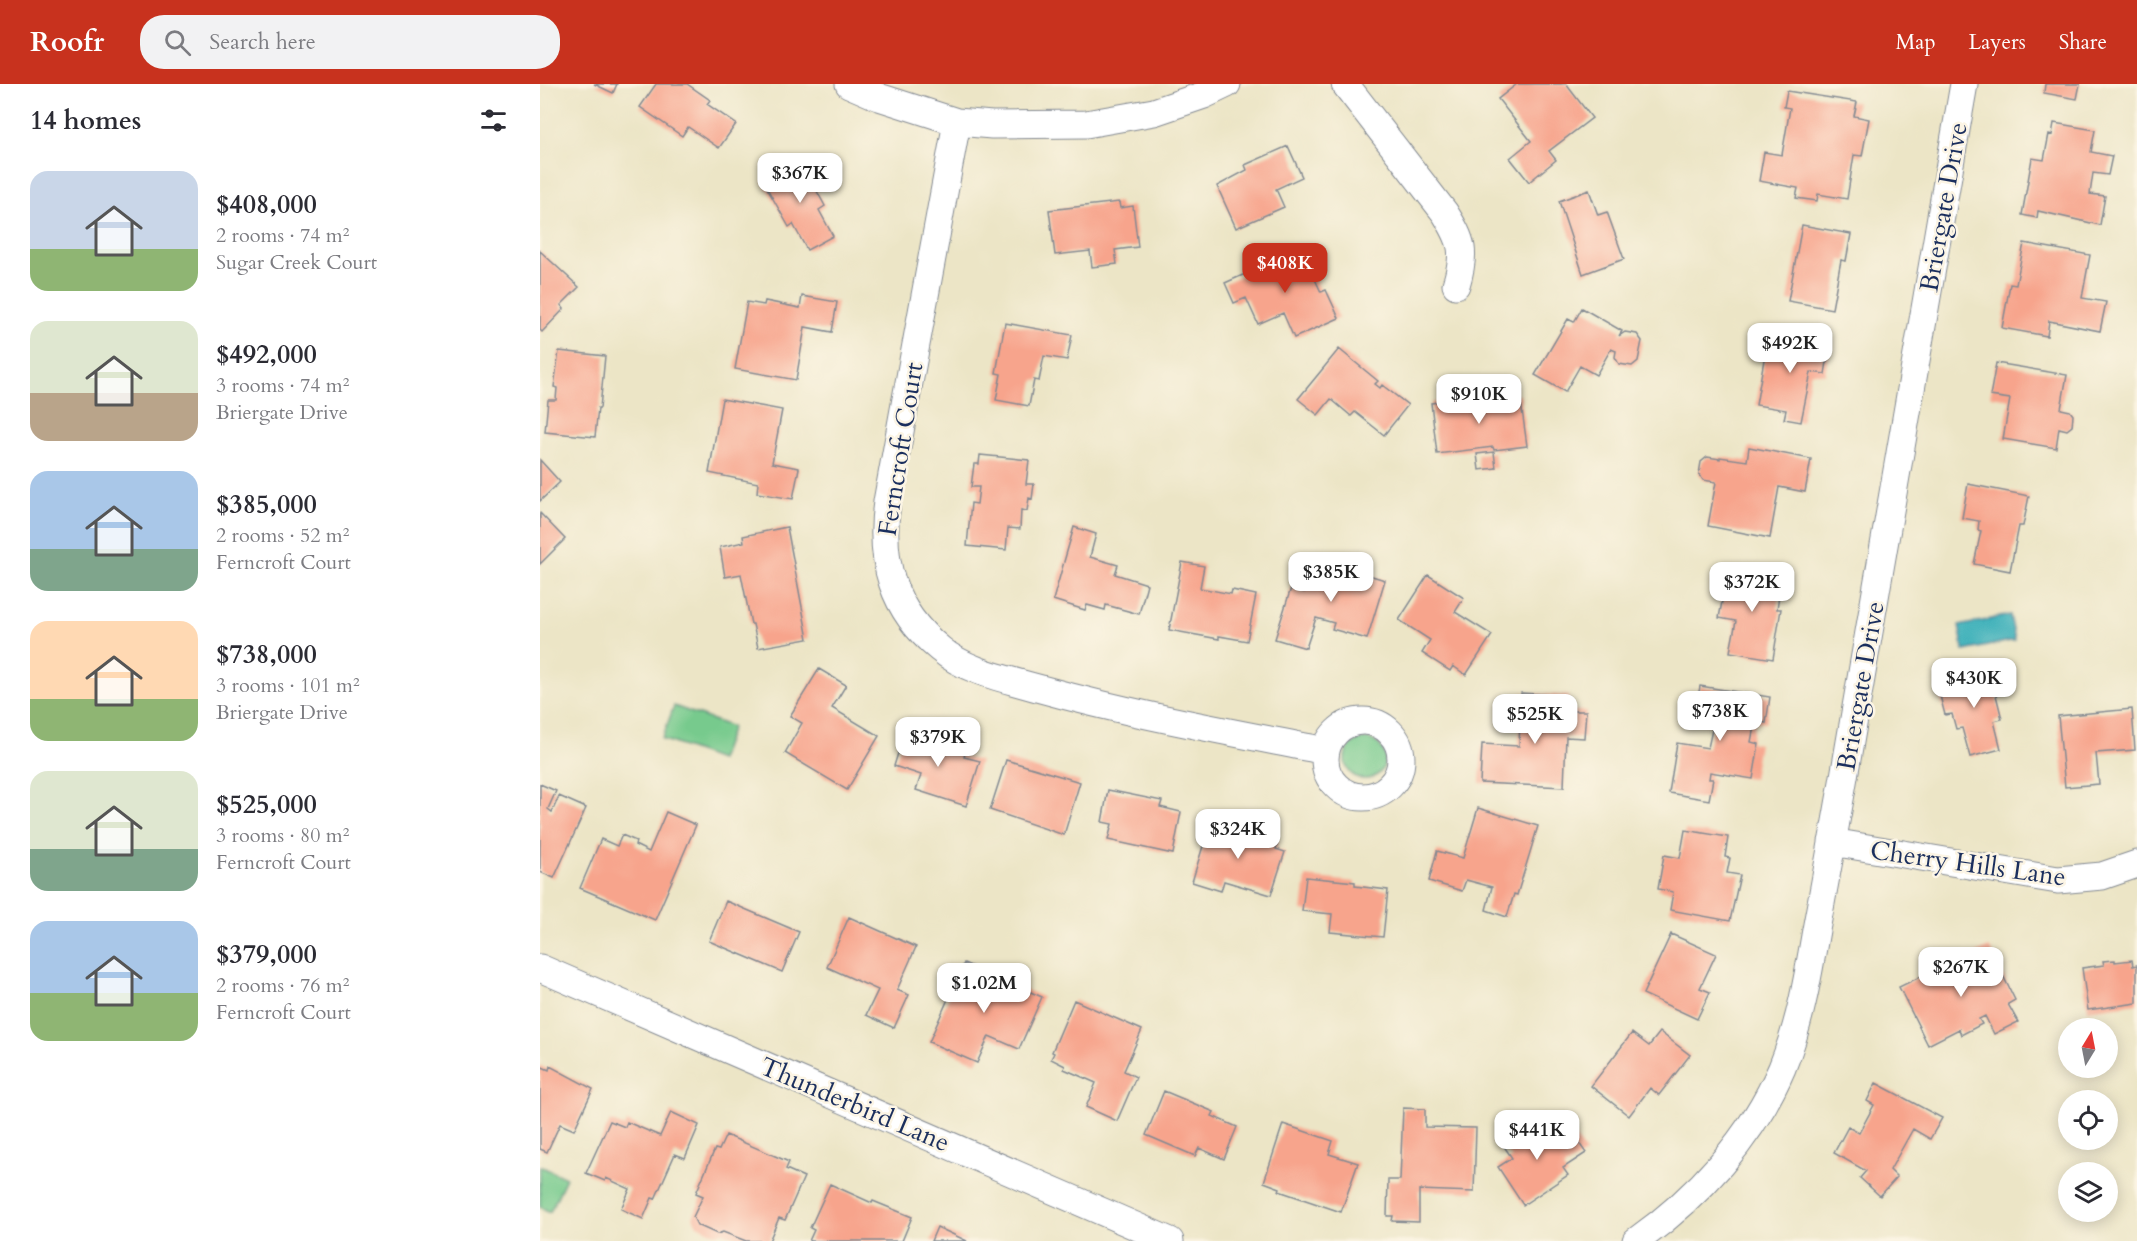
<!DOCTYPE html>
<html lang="en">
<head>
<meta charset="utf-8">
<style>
	:root { --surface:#fff; --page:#f2f2f3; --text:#2b2b33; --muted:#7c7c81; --accent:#c8321e }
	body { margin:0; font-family:Cardo,serif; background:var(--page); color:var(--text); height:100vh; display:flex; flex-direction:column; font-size:22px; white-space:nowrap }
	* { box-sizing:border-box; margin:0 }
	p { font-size:20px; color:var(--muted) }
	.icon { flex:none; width:33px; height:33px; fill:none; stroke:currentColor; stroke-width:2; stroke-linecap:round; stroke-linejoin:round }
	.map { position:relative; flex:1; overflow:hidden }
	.sheet { display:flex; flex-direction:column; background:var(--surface); width:540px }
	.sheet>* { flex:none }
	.needle { width:39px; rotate:10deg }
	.buttons { position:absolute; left:1518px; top:934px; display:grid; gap:12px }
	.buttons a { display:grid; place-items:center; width:60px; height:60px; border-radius:50%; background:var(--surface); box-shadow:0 3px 15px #0003; font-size:30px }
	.price { position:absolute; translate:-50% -51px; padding:0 14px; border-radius:12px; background:#fff; color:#222; font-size:20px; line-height:39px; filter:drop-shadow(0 2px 3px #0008) }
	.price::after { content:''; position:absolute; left:50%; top:36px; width:18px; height:14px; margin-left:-9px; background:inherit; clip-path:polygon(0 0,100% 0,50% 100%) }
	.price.selected { background:var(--accent); color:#fff }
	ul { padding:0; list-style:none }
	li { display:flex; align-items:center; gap:18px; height:150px; padding:0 30px }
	li span { display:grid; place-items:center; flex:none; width:168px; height:120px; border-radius:18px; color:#555 }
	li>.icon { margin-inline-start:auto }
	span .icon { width:72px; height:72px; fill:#fffc; stroke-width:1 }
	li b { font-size:26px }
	h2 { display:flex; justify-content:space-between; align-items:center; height:72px; padding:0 30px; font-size:26px }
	header { display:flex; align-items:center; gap:36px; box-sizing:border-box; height:84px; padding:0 30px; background:var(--accent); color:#fff }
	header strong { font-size:28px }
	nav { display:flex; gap:33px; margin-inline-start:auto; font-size:21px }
	.search { width:420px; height:54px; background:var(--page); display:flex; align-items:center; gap:15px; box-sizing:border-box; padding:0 21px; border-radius:24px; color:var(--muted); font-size:22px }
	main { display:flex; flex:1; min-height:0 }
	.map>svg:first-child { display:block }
</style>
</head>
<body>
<header>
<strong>Roofr</strong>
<div class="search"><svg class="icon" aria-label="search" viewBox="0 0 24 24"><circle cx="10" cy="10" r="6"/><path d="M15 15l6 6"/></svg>Search here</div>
<nav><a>Map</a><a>Layers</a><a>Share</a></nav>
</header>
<main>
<section class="sheet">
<h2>14 homes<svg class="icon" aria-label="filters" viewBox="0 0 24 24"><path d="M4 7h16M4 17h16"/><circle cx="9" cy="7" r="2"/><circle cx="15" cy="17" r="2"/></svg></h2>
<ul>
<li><span style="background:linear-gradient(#c9d6e8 65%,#8fb573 0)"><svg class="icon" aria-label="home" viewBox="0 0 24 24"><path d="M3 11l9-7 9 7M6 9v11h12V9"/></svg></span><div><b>$408,000</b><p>2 rooms · 74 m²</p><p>Sugar Creek Court</p></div></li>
<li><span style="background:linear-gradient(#dfe7d0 60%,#b9a48a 0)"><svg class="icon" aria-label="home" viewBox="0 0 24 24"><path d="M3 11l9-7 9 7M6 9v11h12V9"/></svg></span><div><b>$492,000</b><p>3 rooms · 74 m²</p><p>Briergate Drive</p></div></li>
<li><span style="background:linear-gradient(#a9c7e8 65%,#7fa58c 0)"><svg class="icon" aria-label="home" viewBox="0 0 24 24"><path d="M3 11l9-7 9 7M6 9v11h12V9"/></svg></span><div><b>$385,000</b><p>2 rooms · 52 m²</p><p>Ferncroft Court</p></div></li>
<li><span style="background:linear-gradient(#ffd9b3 65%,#8fb573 0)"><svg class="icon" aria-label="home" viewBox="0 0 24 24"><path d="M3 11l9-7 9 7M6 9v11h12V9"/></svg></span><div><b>$738,000</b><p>3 rooms · 101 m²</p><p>Briergate Drive</p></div></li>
<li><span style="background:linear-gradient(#dfe7d0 65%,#7fa58c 0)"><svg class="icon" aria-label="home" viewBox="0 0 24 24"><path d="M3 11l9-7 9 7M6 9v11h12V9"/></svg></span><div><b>$525,000</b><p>3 rooms · 80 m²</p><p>Ferncroft Court</p></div></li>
<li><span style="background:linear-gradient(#a9c7e8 60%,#8fb573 0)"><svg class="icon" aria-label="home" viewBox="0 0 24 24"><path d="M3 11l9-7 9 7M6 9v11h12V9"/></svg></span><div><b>$379,000</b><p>2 rooms · 76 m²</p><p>Ferncroft Court</p></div></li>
</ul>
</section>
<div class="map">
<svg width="1597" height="1157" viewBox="0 0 1597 1157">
	<rect width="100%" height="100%" fill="#fcf5e5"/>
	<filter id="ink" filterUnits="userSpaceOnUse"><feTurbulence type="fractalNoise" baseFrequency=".0167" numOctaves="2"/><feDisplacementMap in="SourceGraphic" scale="12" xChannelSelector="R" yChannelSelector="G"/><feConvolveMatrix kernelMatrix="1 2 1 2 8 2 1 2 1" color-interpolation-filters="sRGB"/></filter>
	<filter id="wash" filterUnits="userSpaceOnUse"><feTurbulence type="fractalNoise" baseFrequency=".008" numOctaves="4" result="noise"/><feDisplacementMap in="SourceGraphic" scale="24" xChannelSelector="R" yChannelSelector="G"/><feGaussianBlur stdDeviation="1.35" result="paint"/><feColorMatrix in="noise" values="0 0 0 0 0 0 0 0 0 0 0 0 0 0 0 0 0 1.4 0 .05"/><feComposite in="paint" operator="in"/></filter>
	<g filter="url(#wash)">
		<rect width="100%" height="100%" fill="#ece5c6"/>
		<!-- green -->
		<path fill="#77ca8d" stroke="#497c76" stroke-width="1.5" d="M134 622 192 643 180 676 122 655Z
			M805 675a20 20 0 1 1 40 0a20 20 0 1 1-40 0Z
			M0 1082 26 1094 10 1128 0 1123Z"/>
		<!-- water -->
		<path fill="#42b2bb" stroke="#2e708c" stroke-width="1.5" d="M1470 531 1475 556 1424 567 1419 542Z"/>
		<g id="blocks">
			<!-- building -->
			<path fill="#f7a48c" d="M54 0H77L73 9Z
				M116 0H147L170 16 167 20 196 40 179 64 148 43 142 52 100 23Z
				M977 0H1026L1052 34 1009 67 1016 76 989 98 970 74 991 57 958 15Z
				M1505 0H1540L1537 15 1504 9Z
				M1247 7 1317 18 1314 32 1329 35 1322 72 1314 71 1307 115 1278 110 1277 117 1256 114 1258 104 1219 97 1224 68 1242 71 1250 24 1244 23Z
				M1514 39 1555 46 1551 68 1572 72 1568 91 1553 89 1550 110 1565 112 1560 141 1498 127 1497 134 1482 131 1492 74 1504 76 1509 50 1512 51Z
				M748 62 762 93 736 105 744 123 696 144 677 102 707 86 705 81Z
				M260 76 285 122 279 126 293 152 267 166 253 140 249 143 223 97Z
				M1049 106 1058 131 1067 128 1084 175 1043 190 1019 117Z
				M579 118 580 124 593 122 598 163 575 166 577 180 552 183 550 167 515 171 509 126Z
				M1262 141 1311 150 1306 177 1301 176 1292 225 1248 217Z
				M1484 159 1550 171 1542 214 1566 218 1560 247 1509 237 1507 252 1462 244 1470 200 1476 201Z
				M761 165 781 208 786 206 799 234 754 254 743 229 718 240 706 214 694 219 685 199Z
				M0 167 39 203 21 221 24 225 2 248 0 246Z
				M262 212 297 218 292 248 265 243 256 296 195 285 207 218 224 221 225 217 260 224Z
				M1042 224 1082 247 1079 252 1085 248 1097 250 1102 257 1098 277 1092 282 1079 280 1075 273 1076 267 1071 265 1056 291 1040 282 1025 308 995 291 1028 235 1034 238Z
				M465 239 532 251 527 276 504 272 499 297 494 296 489 322 456 316 461 290 456 289Z
				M1228 253 1258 259 1259 255 1290 260 1285 290 1271 288 1261 338 1244 335 1246 326 1216 321Z
				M799 265 838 297 835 300 840 304 842 301 868 321 844 351 815 328 811 332 791 315 778 331 758 315Z
				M19 267 65 272 60 324H58L55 353 5 348 8 316H16L17 304 14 303Z
				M1456 279 1527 291 1521 325 1530 327 1533 331 1532 342 1527 346 1519 344 1516 364 1463 355 1470 315 1450 312Z
				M980 311 987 362 954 366 953 363 897 370 891 319 916 316 917 319Z
				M182 315 242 326 232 379 259 384 253 415 217 409 218 399 169 389Z
				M1209 363 1271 375 1265 408 1239 403 1230 454 1168 442 1176 398 1163 396 1159 390 1161 378 1167 373 1180 375V373L1207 377Z
				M954 368 956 384 939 386 937 370Z
				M440 371 489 376 486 400H494L492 415 489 414 487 427 481 426 480 445 468 444 466 466 427 462 431 419 437 420 439 403H431L434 380H439Z
				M0 376 20 398 0 417Z
				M1428 400 1489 412 1483 442H1479L1470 487 1434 480 1441 447 1438 446 1439 437 1422 434Z
				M0 429 25 455 0 480Z
				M247 443 268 555 218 564 213 540H211L201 490 185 493 180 463 204 458 203 452Z
				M534 443 556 450 550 473 578 481 575 490 607 500 599 530 566 521 565 526 547 521 545 526 513 516Z
				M774 474 845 496 827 555 792 545 794 539 776 534 766 564 735 555 751 504 764 508Z
				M642 478 664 482 660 504 691 510 692 506 716 511 707 557 679 552V555L629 546Z
				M1188 485 1241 497 1237 525H1241L1233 575 1190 568 1196 537 1179 534Z
				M888 491 924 514 915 528 952 551 926 591 913 582 910 587 882 569 890 556 859 536Z
				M1449 583 1462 635 1454 637 1461 665 1430 673 1422 644 1416 645 1412 630 1405 631 1399 608 1407 606 1404 594Z
				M279 585 306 601 292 624 339 652 307 706 245 669 262 639 250 632Z
				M1160 602 1230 613 1226 639 1215 637 1211 658 1219 660 1213 695 1170 688 1169 695H1173L1169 716 1129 709 1137 659 1168 664 1173 641 1154 638Z
				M981 609 1028 612V627H1046L1044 654 1026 653 1024 703 940 699 942 660 979 662Z
				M1592 625 1595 666 1556 669 1559 700 1525 703 1518 632Z
				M365 647 426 666 424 673 440 677 426 722 376 706 381 691 354 682Z
				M466 676 540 698 524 751 450 726Z
				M0 700 16 707 8 725 12 728 19 712 46 724 14 794 0 788Z
				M568 706 622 717 620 723 641 728 633 770 568 756 572 740 562 738Z
				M938 724 998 742 977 811 974 810 967 833 946 826 952 803 926 796 922 807 889 797 897 767 923 774Z
				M126 728 156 741 115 836 40 804 61 755 77 762 82 751 96 757 95 761 109 768Z
				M671 736 738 757 736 765 745 768 731 811 684 797 681 807 652 798Z
				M1145 746 1188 753 1185 773 1190 774 1187 789 1200 791 1190 837 1130 826 1133 808 1118 805 1124 771 1140 774Z
				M766 793 815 798V802L848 806 843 853 790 848 792 830 762 827Z
				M186 817 259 848 242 888 169 857Z
				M309 833 376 863 357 906 369 911 354 944 326 931 338 906 287 883Z
				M1131 850 1176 870 1160 904 1170 908 1157 935 1103 910Z
				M1449 863 1475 916 1468 920 1478 938 1454 950 1445 932 1439 935 1442 940 1421 951 1419 945 1388 961 1359 903 1392 887 1394 891Z
				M1575 876V878L1592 876 1593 882 1597 881V919L1548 926 1542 884 1564 881 1563 877Z
				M424 879 502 913 479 965 449 952 437 979 389 958Z
				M534 916 602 946 584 987 596 993 577 1037 546 1023 556 999 524 985 525 982 511 975 514 969 512 968Z
				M1120 948 1150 971 1119 1011 1110 1004 1089 1032 1051 1002 1092 949 1109 962Z
				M0 982 9 986 10 982 53 1005 34 1046 20 1040 7 1068 0 1065Z
				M1336 999 1402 1034 1390 1055 1373 1045 1350 1086 1357 1093 1340 1112 1320 1094 1326 1087 1294 1069 1308 1043 1319 1049 1334 1021 1327 1017Z
				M624 1007 674 1028 672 1032 697 1043 684 1075 659 1064 655 1072 606 1051Z
				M863 1024 885 1025V1043L936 1044 934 1108 879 1106V1138L852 1137 853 1132H847L848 1096H860Z
				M131 1028 159 1041 145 1074 135 1070 115 1115 112 1114 103 1135 81 1125 90 1105 66 1094 65 1097 46 1089 70 1037 85 1043 87 1038 120 1052Z
				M985 1038 997 1055 1002 1052 1006 1058 1028 1043 1046 1069 1023 1084 1028 1091 983 1121 958 1083 972 1074 959 1055Z
				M743 1040 793 1057 789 1070 818 1079 801 1128 739 1107 740 1104 724 1098Z
				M186 1051 249 1078 246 1085 264 1093 245 1136 239 1134 229 1157H206L183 1148 177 1150 157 1141 153 1133 163 1112 156 1109 175 1065 179 1066Z
				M290 1100 332 1119 333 1117 372 1133 362 1157H269L274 1146 270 1144Z
				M397 1143 427 1157H391Z"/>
		</g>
	</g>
	<g filter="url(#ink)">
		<use href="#blocks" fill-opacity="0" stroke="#848a92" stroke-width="1.5"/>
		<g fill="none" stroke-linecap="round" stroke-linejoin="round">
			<!-- minor casing -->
			<g stroke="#848a92" stroke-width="29">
				<path id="minor" d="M309 0 339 13 417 38 452 41 546 40 614 28 664 11 687 0
					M805 0 905 129C923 158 926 168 916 201
					M417 38 347 418C339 477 352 526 400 565 427 588 467 595 501 605 594 631 690 648 786 667
					M785 675a38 38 0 1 1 76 0a38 38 0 1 1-76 0Z
					M1292 758 1518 796 1562 792 1597 780
					M0 884 630 1157
					M1096 1157C1158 1113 1212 1054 1242 984 1260 940 1268 893 1276 846 1288 782 1300 717 1311 652 1349 434 1386 217 1424 0"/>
			</g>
			<!-- minor -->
			<use href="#minor" stroke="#fff" stroke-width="27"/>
		</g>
	</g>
	<g text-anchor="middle" stroke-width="5" stroke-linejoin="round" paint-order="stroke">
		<!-- street labels -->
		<g font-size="26" fill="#1b2f5e" stroke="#fcf5e5">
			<text transform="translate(1403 123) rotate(-80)" y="9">Briergate Drive</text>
			<text transform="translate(360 365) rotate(-81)" y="9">Ferncroft Court</text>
			<text transform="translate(1320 602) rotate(-80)" y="9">Briergate Drive</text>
			<text transform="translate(1428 779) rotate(8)" y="9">Cherry Hills Lane</text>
			<text transform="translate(315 1020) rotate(23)" y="9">Thunderbird Lane</text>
		</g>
	</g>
</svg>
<div class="buttons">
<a><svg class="needle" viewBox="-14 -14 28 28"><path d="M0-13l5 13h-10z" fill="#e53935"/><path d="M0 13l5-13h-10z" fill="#7c7c81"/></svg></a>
<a><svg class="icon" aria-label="locate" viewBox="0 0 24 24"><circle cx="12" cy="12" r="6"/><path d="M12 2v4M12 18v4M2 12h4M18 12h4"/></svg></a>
<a><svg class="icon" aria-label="layers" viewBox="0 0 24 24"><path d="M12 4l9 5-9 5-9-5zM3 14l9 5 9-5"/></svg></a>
</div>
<b class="price" style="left:260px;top:120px">$367K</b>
<b class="price selected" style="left:745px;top:210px">$408K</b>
<b class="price" style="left:1250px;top:290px">$492K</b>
<b class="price" style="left:939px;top:341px">$910K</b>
<b class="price" style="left:791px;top:519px">$385K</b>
<b class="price" style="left:1212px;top:529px">$372K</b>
<b class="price" style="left:1434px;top:625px">$430K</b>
<b class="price" style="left:1180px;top:658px">$738K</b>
<b class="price" style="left:995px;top:661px">$525K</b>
<b class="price" style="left:398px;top:684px">$379K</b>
<b class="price" style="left:698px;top:776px">$324K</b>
<b class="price" style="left:1421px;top:914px">$267K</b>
<b class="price" style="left:444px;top:930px">$1.02M</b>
<b class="price" style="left:997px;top:1077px">$441K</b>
</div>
</main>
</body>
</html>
